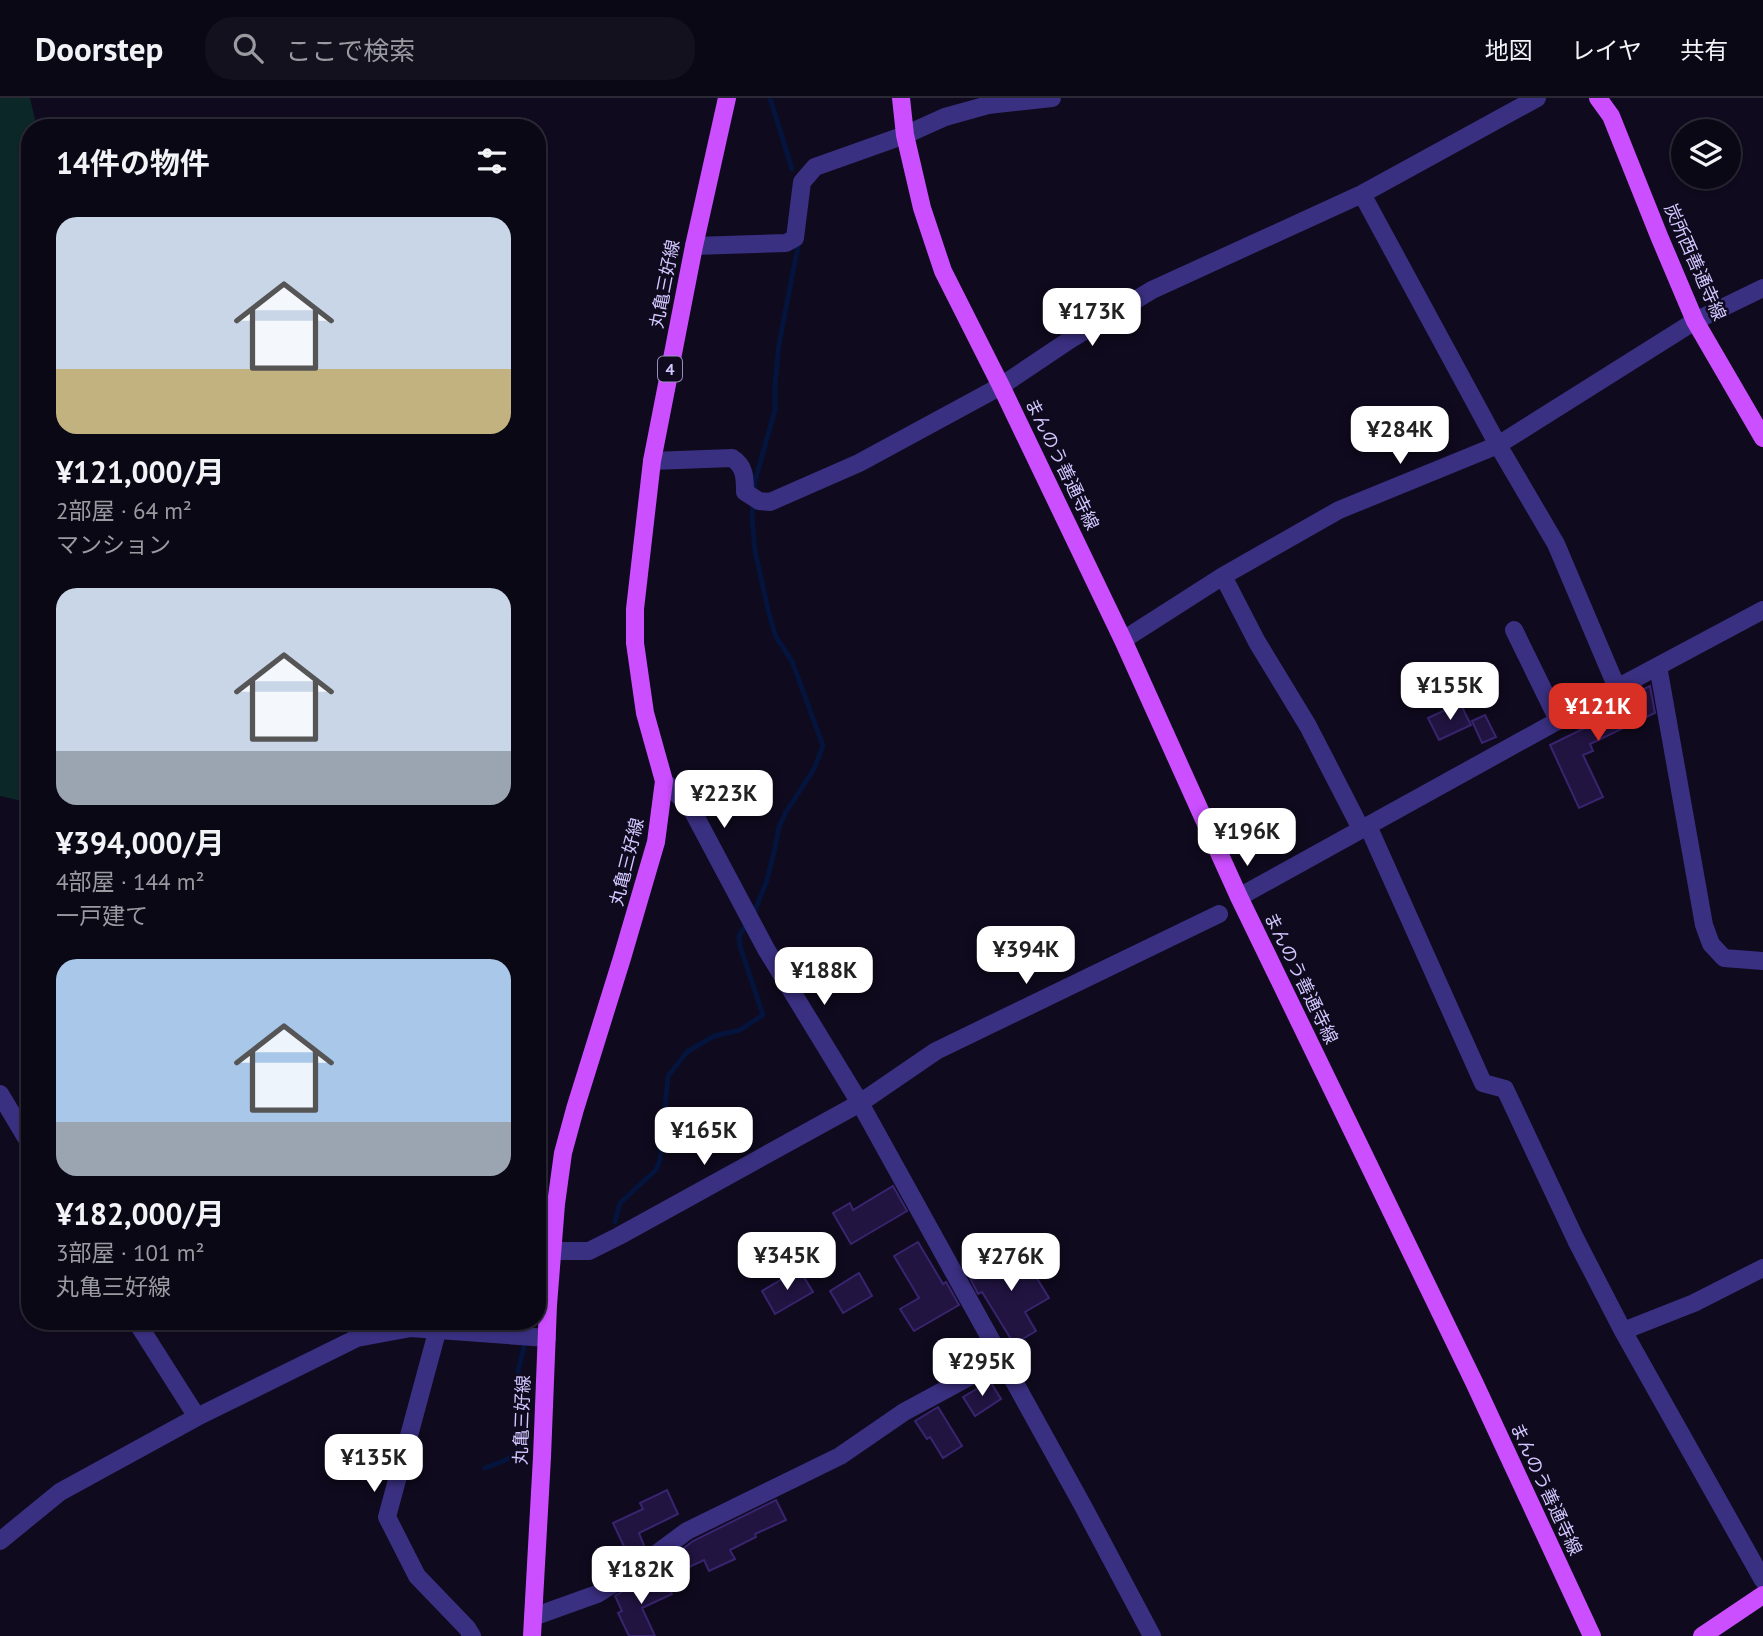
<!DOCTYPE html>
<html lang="ja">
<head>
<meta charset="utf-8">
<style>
	:root { --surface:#0b0816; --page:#14111f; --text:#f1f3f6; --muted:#9a9aa1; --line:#2b2935; --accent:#d93025 }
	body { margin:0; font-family:"PT Sans","Noto Sans JP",sans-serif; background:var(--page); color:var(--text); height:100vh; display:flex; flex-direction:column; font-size:26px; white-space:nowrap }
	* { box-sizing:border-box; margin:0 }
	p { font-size:23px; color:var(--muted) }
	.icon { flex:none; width:38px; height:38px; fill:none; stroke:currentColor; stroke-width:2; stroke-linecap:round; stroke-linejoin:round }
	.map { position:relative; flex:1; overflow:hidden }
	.panel { position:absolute; left:21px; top:21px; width:525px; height:1211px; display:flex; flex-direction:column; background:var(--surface); border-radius:28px; box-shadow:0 2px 5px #0004,0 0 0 2px var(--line) }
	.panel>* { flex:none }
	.controls { position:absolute; left:1671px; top:21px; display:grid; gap:14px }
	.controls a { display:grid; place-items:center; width:70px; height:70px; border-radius:50%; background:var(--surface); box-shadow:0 2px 5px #0004,0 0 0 2px var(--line); font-size:35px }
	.price { position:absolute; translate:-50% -60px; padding:0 16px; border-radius:14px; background:#fff; color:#222; font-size:23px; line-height:46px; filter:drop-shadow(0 2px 4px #0008) }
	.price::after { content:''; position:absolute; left:50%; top:42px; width:21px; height:16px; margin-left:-10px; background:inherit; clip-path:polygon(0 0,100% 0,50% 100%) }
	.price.on { background:var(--accent); color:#fff }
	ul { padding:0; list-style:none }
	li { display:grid; align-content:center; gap:14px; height:371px; padding:0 35px }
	li span { display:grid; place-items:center; height:217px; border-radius:21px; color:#555 }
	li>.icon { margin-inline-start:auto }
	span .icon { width:126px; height:126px; fill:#fffc; stroke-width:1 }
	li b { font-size:30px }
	h2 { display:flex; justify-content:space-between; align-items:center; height:84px; padding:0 35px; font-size:30px }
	header { display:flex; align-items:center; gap:42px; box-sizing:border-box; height:98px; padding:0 35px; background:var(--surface); border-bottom:2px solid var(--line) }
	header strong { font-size:33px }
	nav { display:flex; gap:38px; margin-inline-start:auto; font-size:24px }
	.search { width:490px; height:63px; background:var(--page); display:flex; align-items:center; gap:18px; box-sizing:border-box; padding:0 24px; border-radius:28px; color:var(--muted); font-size:26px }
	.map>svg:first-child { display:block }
</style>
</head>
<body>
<header>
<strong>Doorstep</strong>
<div class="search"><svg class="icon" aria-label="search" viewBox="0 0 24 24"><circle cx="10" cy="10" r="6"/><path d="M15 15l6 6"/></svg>ここで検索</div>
<nav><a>地図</a><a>レイヤ</a><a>共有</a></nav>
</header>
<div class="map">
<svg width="1763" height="1538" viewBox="0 0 1763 1538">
	<rect width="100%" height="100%" fill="#0f0a1e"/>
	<!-- green -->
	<path fill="#0c2728" d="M0 0H30L37 30H30V705L0 698Z"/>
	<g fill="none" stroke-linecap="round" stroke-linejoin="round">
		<!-- stream -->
		<path stroke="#04143d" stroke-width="5" d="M770 0 792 71
			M754 394 755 383 775 312V286L779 246 798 148
			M753 817 766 785 773 759 779 729 786 714 814 671 823 648 792 563 776 539 769 516 755 453 752 421 753 404
			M615 1124 620 1105 656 1072 660 1062 668 978 687 954 714 938 740 932 763 917 740 848 739 838 747 825
			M537 1176 545 1160
			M485 1370 506 1362 516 1355 528 1325 526 1306 521 1290 518 1273 524 1249 525 1223"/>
	</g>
	<!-- building -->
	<path fill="#211441" stroke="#39246f" stroke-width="2" d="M1650 588 1655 615 1590 646 1593 653 1583 657 1603 699 1579 710 1550 647 1599 623 1595 615Z
		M1460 605 1471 627 1439 642 1428 620Z
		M1485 617 1496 639 1482 645 1472 623Z
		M893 1088 907 1113 851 1146 833 1115 850 1105 853 1112Z
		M918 1144 943 1186 946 1184 959 1207 914 1233 900 1211 919 1200 894 1158Z
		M1019 1151 1049 1200 1025 1214 1036 1233 1014 1246 982 1194 978 1196 970 1180Z
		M799 1171 813 1194 775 1216 762 1193Z
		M859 1175 872 1198 843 1215 830 1193Z
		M990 1283 1001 1301 975 1318 963 1299Z
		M938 1309 962 1348 943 1360 930 1339 927 1341 915 1323Z
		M667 1392 678 1416 639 1435 645 1450 629 1459 613 1425 643 1411 640 1405Z
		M776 1402 786 1422 755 1436 756 1439 730 1452 735 1461 709 1473 704 1462 683 1472 676 1456 693 1443Z
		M663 1477 672 1496 642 1510 655 1538H629L618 1515 622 1513 615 1498 627 1491 628 1493Z"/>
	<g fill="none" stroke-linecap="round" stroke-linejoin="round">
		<!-- minor -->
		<path stroke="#3a3082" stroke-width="18" d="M1362 96 1498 347 1556 446 1617 590
			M694 148 786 145 795 140 802 84 815 69 905 37 945 19 988 7 1052 0
			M652 363 732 360C745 368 745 380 745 394L759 403 770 404 859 365 1001 288 1071 241 1152 192 1362 96 1537 0
			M1223 478 1257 544 1308 628 1361 731
			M1514 532 1558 622
			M1123 542 1223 478 1339 412 1498 347 1695 223 1763 190
			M1658 568 1704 827 1711 846 1724 860 1763 863
			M664 683 691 710 766 851 860 1005 1083 1408 1152 1538
			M1368 728 1483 985 1505 991 1576 1142 1623 1233 1763 1482
			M1239 799 1617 590 1763 512
			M0 996 30 1046
			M537 1155 553 1153H589L619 1138 860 1005 936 953 1219 816
			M136 1223 197 1319
			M440 1223 387 1419 417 1478 467 1530 472 1538
			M1623 1233 1694 1205 1763 1170
			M0 1443 60 1394 197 1319 357 1240 411 1230 547 1240
			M533 1519 597 1496 629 1476 687 1433 840 1358 904 1314 1002 1261"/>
		<!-- major -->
		<path stroke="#cb4eff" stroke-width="18" d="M901 0 905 37 922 110 943 173 1001 288 1123 542 1239 799 1474 1284 1592 1538
			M1598 0 1611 18 1659 138 1695 223 1763 340
			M532 1538 542 1359 548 1207 556 1106 563 1055 575 1011 622 860 656 744 664 683 645 615 635 545V511L652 363 694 148 727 0
			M1702 1538 1763 1497"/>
	</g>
	<g text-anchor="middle" stroke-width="5" stroke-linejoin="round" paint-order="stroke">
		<!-- shield labels -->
		<rect fill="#0f0a1e" stroke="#988ebc" stroke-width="2" x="658" y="258.5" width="24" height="25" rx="5"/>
		<g font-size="16" font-weight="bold" fill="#d2c7ff">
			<text x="670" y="277">4</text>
		</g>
		<!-- street labels -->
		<g font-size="18" fill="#d2c7ff" stroke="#0f0a1e">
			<text transform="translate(1695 164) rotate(66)" y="6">炭所西善通寺線</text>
			<text transform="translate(665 186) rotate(-79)" y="6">丸亀三好線</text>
			<text transform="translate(1062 366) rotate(64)" y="6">まんのう善通寺線</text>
			<text transform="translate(627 764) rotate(-76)" y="6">丸亀三好線</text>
			<text transform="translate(1301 880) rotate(64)" y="6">まんのう善通寺線</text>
			<text transform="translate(522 1322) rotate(-88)" y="6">丸亀三好線</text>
			<text transform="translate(1546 1391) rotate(65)" y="6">まんのう善通寺線</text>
		</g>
	</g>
</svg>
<div class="controls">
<a><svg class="icon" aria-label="layers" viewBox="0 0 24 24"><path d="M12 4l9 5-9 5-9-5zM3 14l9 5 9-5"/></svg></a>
</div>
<b class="price" style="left:1092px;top:250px">¥173K</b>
<b class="price" style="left:1400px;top:368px">¥284K</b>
<b class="price" style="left:1450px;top:624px">¥155K</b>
<b class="price on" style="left:1598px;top:645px">¥121K</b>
<b class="price" style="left:724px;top:732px">¥223K</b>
<b class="price" style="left:1247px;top:770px">¥196K</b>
<b class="price" style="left:1026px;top:888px">¥394K</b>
<b class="price" style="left:824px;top:909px">¥188K</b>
<b class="price" style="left:704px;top:1069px">¥165K</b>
<b class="price" style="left:787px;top:1194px">¥345K</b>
<b class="price" style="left:1011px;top:1195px">¥276K</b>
<b class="price" style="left:982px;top:1300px">¥295K</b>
<b class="price" style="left:374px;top:1396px">¥135K</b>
<b class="price" style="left:641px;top:1508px">¥182K</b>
<section class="panel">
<h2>14件の物件<svg class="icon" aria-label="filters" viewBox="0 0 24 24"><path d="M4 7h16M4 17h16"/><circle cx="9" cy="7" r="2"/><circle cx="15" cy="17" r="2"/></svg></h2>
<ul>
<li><span style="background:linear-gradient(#c9d6e8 70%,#c2b280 0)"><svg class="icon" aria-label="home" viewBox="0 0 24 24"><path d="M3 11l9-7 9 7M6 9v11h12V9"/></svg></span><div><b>¥121,000/月</b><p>2部屋 · 64 m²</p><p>マンション</p></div></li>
<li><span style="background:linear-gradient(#c9d6e8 75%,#9aa5b1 0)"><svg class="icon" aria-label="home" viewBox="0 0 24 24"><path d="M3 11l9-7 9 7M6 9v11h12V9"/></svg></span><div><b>¥394,000/月</b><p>4部屋 · 144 m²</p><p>一戸建て</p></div></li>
<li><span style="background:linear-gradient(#a9c7e8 75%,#9aa5b1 0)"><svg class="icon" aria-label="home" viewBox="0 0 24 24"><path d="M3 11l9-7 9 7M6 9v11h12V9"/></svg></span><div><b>¥182,000/月</b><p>3部屋 · 101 m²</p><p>丸亀三好線</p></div></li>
</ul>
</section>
</div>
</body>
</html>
